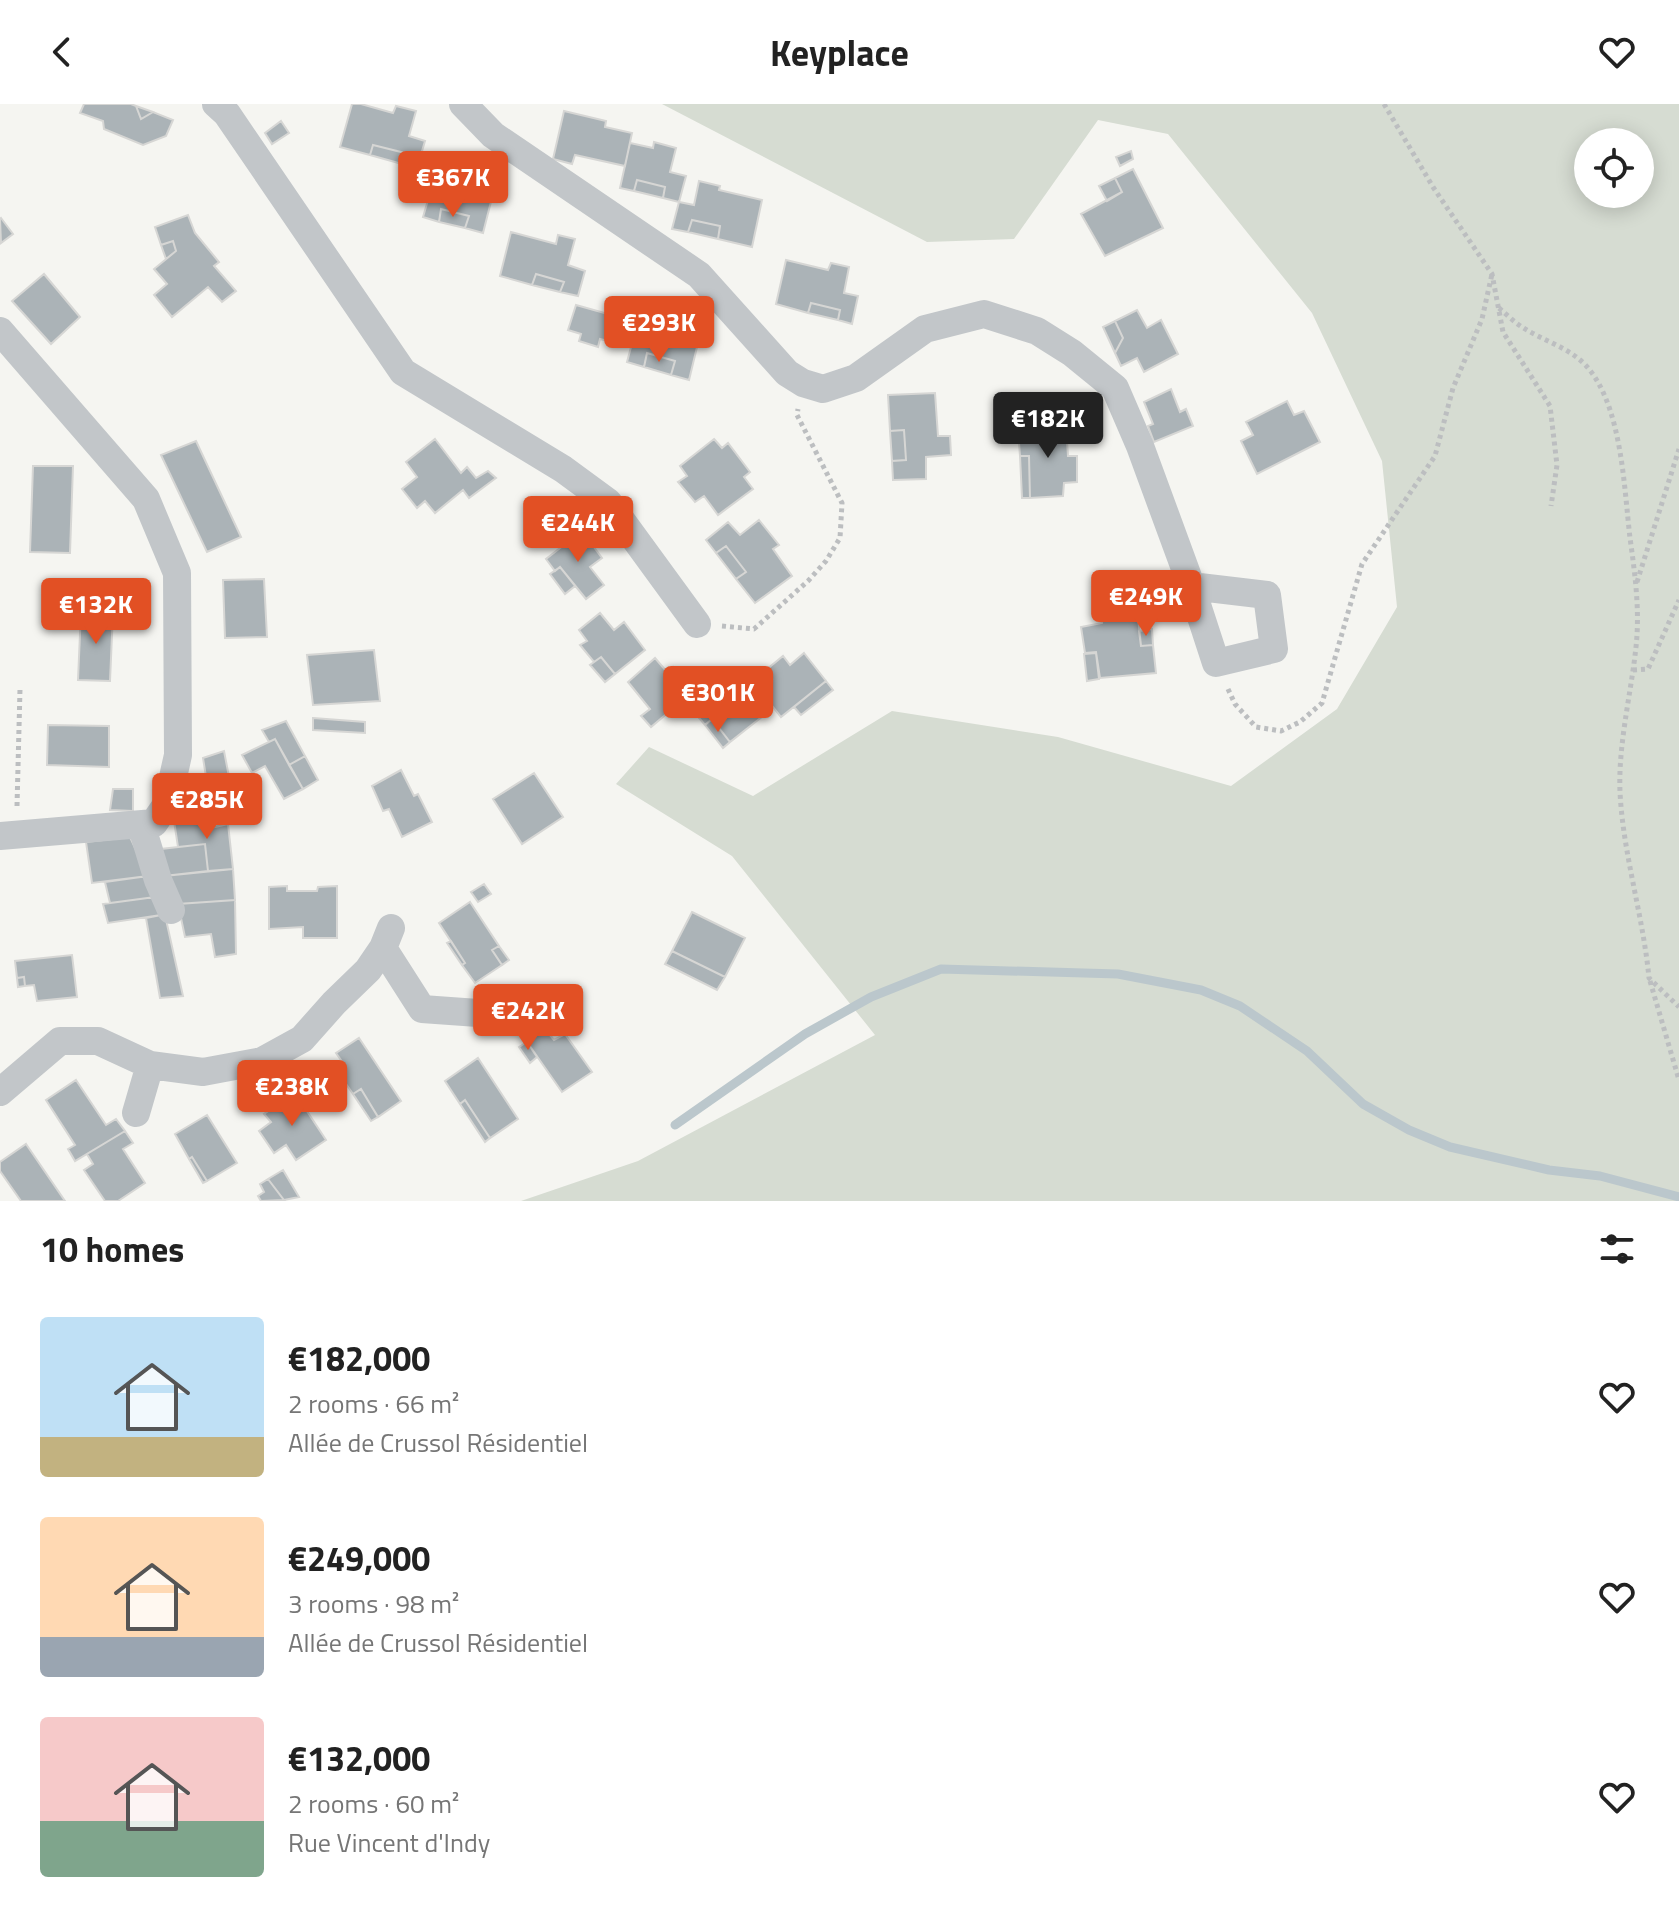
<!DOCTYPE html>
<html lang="en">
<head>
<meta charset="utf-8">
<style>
	:root { --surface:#fff; --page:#f2f2f2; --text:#222; --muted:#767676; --accent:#e25024 }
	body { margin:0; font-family:"Titillium Web",sans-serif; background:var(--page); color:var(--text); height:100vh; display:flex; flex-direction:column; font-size:30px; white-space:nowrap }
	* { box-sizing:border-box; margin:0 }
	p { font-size:26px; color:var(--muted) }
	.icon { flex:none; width:44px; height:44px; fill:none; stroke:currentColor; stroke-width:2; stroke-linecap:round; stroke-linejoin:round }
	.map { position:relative; height:1097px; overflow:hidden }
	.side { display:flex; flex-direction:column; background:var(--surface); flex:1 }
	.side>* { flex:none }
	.buttons { position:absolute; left:1574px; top:24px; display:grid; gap:16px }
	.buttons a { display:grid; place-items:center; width:80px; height:80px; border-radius:50%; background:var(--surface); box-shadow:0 4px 20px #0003; font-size:40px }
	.price { position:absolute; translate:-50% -68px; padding:0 18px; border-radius:8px; background:var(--accent); color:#fff; font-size:26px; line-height:52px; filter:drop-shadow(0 2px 4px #0008) }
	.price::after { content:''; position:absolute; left:50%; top:48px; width:24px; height:18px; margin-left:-12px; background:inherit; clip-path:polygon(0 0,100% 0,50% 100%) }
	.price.current { background:#222; color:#fff }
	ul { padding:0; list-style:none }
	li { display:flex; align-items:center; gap:24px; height:200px; padding:0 40px }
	li span { display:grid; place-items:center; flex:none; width:224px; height:160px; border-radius:8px; color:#555 }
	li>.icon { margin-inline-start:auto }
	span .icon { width:96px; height:96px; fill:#fffc; stroke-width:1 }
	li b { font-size:34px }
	h2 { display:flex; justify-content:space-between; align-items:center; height:96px; padding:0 40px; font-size:34px }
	header { display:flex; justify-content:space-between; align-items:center; height:104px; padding:0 40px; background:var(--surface); font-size:36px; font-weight:700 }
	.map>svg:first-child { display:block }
</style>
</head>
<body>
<header><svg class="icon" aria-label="back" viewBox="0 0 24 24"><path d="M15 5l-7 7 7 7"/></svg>Keyplace<svg class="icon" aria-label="heart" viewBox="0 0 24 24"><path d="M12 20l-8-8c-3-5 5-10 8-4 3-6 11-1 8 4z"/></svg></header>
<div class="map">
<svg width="1679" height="1097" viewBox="0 0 1679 1097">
	<rect width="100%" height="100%" fill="#f5f5f1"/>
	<!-- green -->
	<path fill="#d6dcd2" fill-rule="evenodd" d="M662 0H1679V1097H521L638 1057 875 931 732 752 616 680 649 643 753 692 892 607 1058 633 1231 682 1337 605 1397 503 1382 357 1312 209 1168 30 1098 16 1014 135 927 138ZM1588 38H1640V90H1588Z"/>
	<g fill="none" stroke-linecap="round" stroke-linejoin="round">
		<!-- stream -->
		<path stroke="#bbc7cc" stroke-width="9" d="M675 1021 805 930 871 893 941 865 1118 870 1201 886 1240 902 1307 947 1363 1000 1409 1026 1450 1043 1549 1066 1600 1072 1679 1093"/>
	</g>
	<!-- building -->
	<path fill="#abb3b7" stroke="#d6d6d4" stroke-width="2" d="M84 0H131L136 2 141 15 153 8 173 16 166 32 143 41 104 25 103 17 80 9Z
		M352 0H361L393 9 396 2 416 7 409 32 425 37 417 64 402 60 405 49 373 41 370 51 340 43Z
		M136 2 153 8 141 15Z
		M564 7 606 17 605 23 632 29 625 62 575 51 572 60 553 55Z
		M281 17 289 29 272 40 265 29Z
		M654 38 676 44 670 68 686 72 679 98 663 94 665 83 637 76 634 87 620 84 630 39 653 44Z
		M373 41 405 49 402 60 370 51Z
		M1131 47 1133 55 1120 62 1116 53Z
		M456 52 473 57 468 75 495 82 483 129 465 124 469 112 441 105 439 118 423 113 436 69 450 72Z
		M1133 65 1163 124 1105 152 1081 110 1122 88 1115 74Z
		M1115 74 1122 88 1107 97 1099 82Z
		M637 76 665 83 663 94 634 87Z
		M699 77 720 82 719 86 762 96 752 143 718 135 720 122 692 116 688 128 672 125 679 98 694 101Z
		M441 105 469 112 465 124 439 118Z
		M188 111 195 129 219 158 214 162 236 187 222 198 208 183 172 213 154 191 167 180 154 165 176 147 173 137 161 141 155 123Z
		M1 114 13 130 1 139 0 115Z
		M692 116 720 122 718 135 688 128Z
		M511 128 556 140 558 131 575 135 568 161 585 167 578 192 560 188 564 178 536 170 532 181 500 172Z
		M173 137 176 147 166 155 161 141Z
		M786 156 828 166 831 159 849 163 844 189 858 192 852 220 838 216 840 206 811 199 808 209 776 200Z
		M44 170 80 213 51 240 12 197Z
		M536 170 564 178 560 188 532 181Z
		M611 198 641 206 631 243 600 235 598 243 579 237 581 230 568 226 576 201 608 210Z
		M811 199 840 206 838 216 808 209Z
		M1137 206 1147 224 1161 216 1178 250 1144 268 1137 254 1121 262 1115 249 1123 234 1115 217Z
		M656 216 684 223 680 235 698 239 689 276 671 271 675 257 647 249 644 263 627 258 635 228 650 232Z
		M1115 217 1123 234 1115 249 1103 223Z
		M647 249 675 257 671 271 644 263Z
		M1171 285 1180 308 1186 305 1193 322 1154 338 1148 322 1153 320 1144 298Z
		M935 289 938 332H950L951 351 926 353V375L893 376 892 357 906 356 904 326 890 327 888 291Z
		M1287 297 1294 311 1304 307 1320 338 1257 370 1241 337 1253 331 1246 318Z
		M1066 321 1068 352H1077V378L1064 379 1063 392 1030 394 1029 352H1020L1018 325Z
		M904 326 906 356 892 357 890 327Z
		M435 335 461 369 467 363 476 374 488 367 496 374 469 394 463 386 435 409 425 397 417 404 402 385 417 373 406 358Z
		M714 335 722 344 728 339 750 368 744 373 753 385 718 411 704 392 695 398 678 378 687 372 680 362Z
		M196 337 241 433 207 448 161 351Z
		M1020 352H1029L1030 394H1022Z
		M33 362H73L70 449 30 448Z
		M759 416 779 441 773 445 792 472 755 499 736 475 746 468 726 442 716 449 706 436 728 418 740 431Z
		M582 427 602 454 590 463 604 481 586 495 560 463 555 467 546 455Z
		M726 442 746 468 736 475 716 449Z
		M560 463 575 482 565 490 550 470Z
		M264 475 267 533 225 534 223 476Z
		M1136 494 1141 542 1153 541 1156 569 1100 574 1096 548 1085 549 1081 523 1102 519 1101 499Z
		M81 507 113 508 110 577 78 576Z
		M600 509 614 526 624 518 645 546 615 570 601 553 594 558 580 541 587 537 579 526Z
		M1152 525 1153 541 1141 542 1139 527Z
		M374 546 380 597 313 601 307 551Z
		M804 549 826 577 781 613 758 584 772 575 766 566 783 552 790 561Z
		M1096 549 1099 575 1087 577 1084 550Z
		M601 553 615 570 605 578 590 561Z
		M655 554 667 568 673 563 681 573 683 570 696 585 651 623 641 612 650 605 628 578Z
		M717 569 725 581 729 577 742 593 738 597 744 604 752 597 763 612 730 638 712 615 705 621 684 596Z
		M826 577 833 586 801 611 794 603Z
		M746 590 752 597 744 604 738 597Z
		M313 614 365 618V629L313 626Z
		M712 615 730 638 723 644 705 621Z
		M286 617 305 652 289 661 275 635 269 638 262 626Z
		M48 621 109 622V663L47 661Z
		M275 635 303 685 284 695 265 662 252 669 242 651Z
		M224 647 230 678 208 685 203 654Z
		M305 652 318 676 303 685 289 661Z
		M401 666 414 692 418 690 432 718 402 733 389 705 383 707 372 682Z
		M534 669 563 713 522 740 493 695Z
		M113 685H133V707L110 706Z
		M213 714 215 723 228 720 233 765 208 767 205 740 178 743 174 717Z
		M130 733 148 772 92 779 86 738Z
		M205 740 208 767 164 772 161 745Z
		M233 765 235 796 178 800 164 772Z
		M148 772 155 793 110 799 105 778Z
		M484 780 491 790 478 798 471 788Z
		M287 782V787H317L318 783 337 782V834H303V823L269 825V783Z
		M155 793 161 811 108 819 103 800Z
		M235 796 236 850 215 853 211 830 185 833 178 800Z
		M470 798 499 842 492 846 502 861 475 879 462 861 465 859 439 819Z
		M692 808 745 834 725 873 672 847Z
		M161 811H165L183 892 160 894 146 814Z
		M451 837 465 859 462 861 447 839Z
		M499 842 509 856 502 861 492 846Z
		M672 847 725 873 717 886 665 860Z
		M72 851 77 893 37 897 34 881 25 882 24 873 17 874 15 857Z
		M24 873 25 882 18 883 17 874Z
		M545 925 554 936 565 930 592 968 562 988 527 938Z
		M359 934 401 997 378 1013 361 985 353 990 335 964 343 959 336 949Z
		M527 938 537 953 530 959 519 943Z
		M478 954 518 1015 490 1034 465 996 460 1000 445 977Z
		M76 976 106 1021 116 1015 125 1027 75 1057 68 1045 75 1041 46 996Z
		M361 985 378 1013 371 1017 353 990Z
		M295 989 326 1036 296 1056 286 1041 274 1049 259 1027 271 1018 264 1010Z
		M465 996 490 1034 485 1038 460 1000Z
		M207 1011 237 1059 207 1077 192 1053 189 1055 175 1030Z
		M125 1027 133 1039 123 1045 145 1079 118 1097H105L84 1066 93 1060 87 1050Z
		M26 1040 65 1097H21L0 1067V1058Z
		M192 1053 207 1077 203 1079 189 1055Z
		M283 1066 299 1093 284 1096 268 1075Z
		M268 1075 284 1096 261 1097 258 1092 264 1088 260 1080Z"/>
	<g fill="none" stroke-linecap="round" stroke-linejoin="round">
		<!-- path -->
		<path stroke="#bcbec0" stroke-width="5" stroke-dasharray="4 4" stroke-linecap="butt" d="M1384 0 1433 83 1492 170 1503 228 1550 302 1557 361 1551 402
			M1499 204C1506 210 1514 218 1522 223 1543 237 1572 244 1589 265 1622 306 1624 383 1630 434 1635 470 1640 506 1636 543 1631 590 1618 641 1620 688 1623 750 1643 811 1649 874L1679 903
			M1637 478 1679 345
			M722 522 754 525 808 477 826 457 840 434 842 399 797 311 798 305
			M1633 566 1648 565 1679 496
			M1228 585 1235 600 1256 623 1281 627 1300 618 1322 599 1362 460 1435 352 1453 284 1482 215 1492 170
			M17 702 20 585
			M1650 877 1679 976"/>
		<!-- minor -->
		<path stroke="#c2c6c9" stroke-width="28" d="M216 0 227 10 403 268 563 365 608 398 697 520
			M463 0 493 31 699 171 787 269 803 279 823 285 856 274 925 225 984 210 1037 227 1072 249 1115 284 1140 342 1187 470 1216 559 1274 545 1267 491 1191 482
			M0 227 146 395 177 469 178 651 167 700 154 719 0 732
			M141 720 158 776 171 806
			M383 844 422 905 478 909
			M0 988 60 937H98L150 961 203 968 262 957 302 935 334 899 368 866 383 844 391 824
			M136 1009 150 961"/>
	</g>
</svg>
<div class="buttons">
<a><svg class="icon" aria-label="locate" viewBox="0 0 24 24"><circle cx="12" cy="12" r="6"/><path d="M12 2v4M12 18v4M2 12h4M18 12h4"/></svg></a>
</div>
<b class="price" style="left:453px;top:115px">€367K</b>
<b class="price" style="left:659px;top:260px">€293K</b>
<b class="price current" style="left:1048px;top:356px">€182K</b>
<b class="price" style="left:578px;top:460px">€244K</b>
<b class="price" style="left:1146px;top:534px">€249K</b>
<b class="price" style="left:96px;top:542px">€132K</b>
<b class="price" style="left:718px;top:630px">€301K</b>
<b class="price" style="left:207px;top:737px">€285K</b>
<b class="price" style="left:528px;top:948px">€242K</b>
<b class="price" style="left:292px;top:1024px">€238K</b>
</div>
<section class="side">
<h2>10 homes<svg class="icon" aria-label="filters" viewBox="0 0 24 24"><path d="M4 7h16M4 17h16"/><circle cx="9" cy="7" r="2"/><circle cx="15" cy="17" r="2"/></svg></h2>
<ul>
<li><span style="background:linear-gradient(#bfe0f5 75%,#c2b280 0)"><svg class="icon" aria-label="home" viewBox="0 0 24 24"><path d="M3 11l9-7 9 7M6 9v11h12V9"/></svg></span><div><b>€182,000</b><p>2 rooms · 66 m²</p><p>Allée de Crussol Résidentiel</p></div><svg class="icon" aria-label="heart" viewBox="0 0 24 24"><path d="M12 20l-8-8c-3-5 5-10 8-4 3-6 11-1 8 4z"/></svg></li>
<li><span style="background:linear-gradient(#ffd9b3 75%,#9aa5b1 0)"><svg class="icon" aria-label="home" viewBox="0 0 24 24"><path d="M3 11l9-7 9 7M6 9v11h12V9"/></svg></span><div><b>€249,000</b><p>3 rooms · 98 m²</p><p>Allée de Crussol Résidentiel</p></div><svg class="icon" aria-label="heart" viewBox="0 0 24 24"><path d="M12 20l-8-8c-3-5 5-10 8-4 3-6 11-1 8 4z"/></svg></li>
<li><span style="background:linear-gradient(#f6c9c9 65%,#7fa58c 0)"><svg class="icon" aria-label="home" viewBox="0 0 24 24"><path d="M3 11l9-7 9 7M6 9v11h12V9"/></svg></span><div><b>€132,000</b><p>2 rooms · 60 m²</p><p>Rue Vincent d'Indy</p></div><svg class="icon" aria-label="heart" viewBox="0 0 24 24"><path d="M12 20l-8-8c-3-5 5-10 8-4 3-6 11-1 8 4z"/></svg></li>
</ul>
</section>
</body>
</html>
